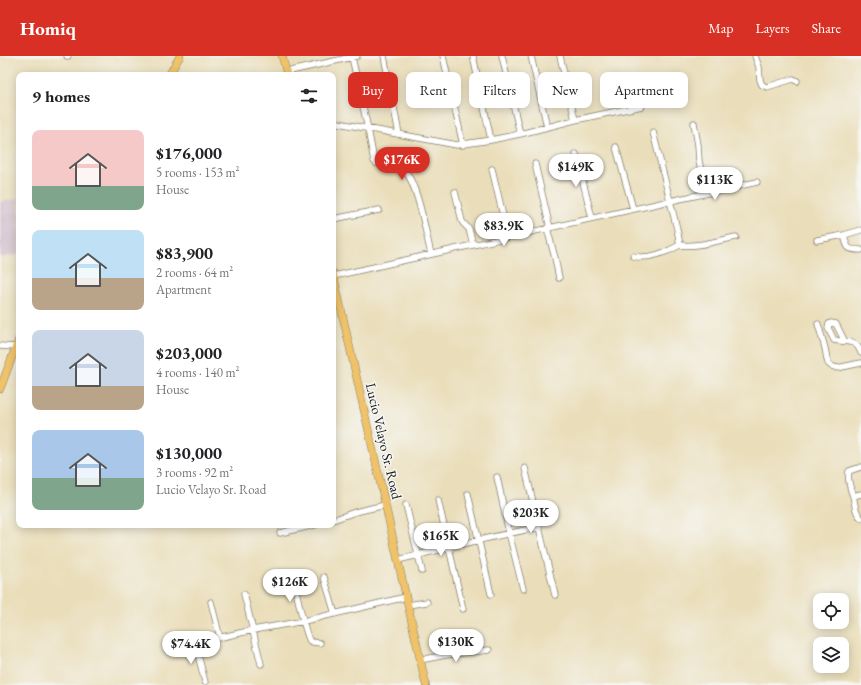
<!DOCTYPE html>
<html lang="en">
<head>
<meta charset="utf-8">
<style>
	:root { --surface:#fff; --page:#f2f2f2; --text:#202124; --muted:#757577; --accent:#d93025 }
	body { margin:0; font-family:"EB Garamond",serif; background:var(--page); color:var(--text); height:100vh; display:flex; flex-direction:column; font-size:15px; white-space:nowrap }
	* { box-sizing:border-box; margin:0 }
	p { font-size:13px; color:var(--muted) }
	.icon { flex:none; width:22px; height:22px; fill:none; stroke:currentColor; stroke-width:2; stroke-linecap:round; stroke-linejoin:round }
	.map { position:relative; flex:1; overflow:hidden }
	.panel { position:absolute; left:16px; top:16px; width:320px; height:456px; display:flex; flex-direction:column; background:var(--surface); border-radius:8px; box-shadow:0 2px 10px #0003 }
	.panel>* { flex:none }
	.guide { position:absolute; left:348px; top:16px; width:380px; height:36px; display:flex; gap:8px }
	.tools { position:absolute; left:813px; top:537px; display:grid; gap:8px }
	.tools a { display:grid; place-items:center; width:36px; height:36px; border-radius:8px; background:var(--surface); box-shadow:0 2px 10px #0003; font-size:20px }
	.price { position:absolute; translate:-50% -34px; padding:0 9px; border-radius:14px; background:#fff; color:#222; font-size:13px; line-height:26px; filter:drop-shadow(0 1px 2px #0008) }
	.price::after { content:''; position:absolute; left:50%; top:24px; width:12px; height:9px; margin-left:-6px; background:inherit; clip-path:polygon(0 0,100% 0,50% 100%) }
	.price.current { background:var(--accent); color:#fff }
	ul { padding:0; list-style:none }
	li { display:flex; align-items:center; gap:12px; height:100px; padding:0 16px }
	li span { display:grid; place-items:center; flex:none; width:112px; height:80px; border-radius:8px; color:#555 }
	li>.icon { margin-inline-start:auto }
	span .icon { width:48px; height:48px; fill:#fffc; stroke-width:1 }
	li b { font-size:17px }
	h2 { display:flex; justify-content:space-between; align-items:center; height:48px; padding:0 16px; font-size:17px }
	.tag { padding:0 14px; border-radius:8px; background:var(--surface); box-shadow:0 2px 10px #0003; font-size:14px; line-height:36px }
	.tag.current { background:var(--accent); color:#fff }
	header { display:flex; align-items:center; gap:24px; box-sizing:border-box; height:56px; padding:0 20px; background:var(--accent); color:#fff }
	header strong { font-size:19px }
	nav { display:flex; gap:22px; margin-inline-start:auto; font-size:14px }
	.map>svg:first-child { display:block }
</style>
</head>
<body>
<header>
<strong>Homiq</strong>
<nav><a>Map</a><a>Layers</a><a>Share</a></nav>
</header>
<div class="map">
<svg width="861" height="629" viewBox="0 0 861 629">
	<rect width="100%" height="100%" fill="#f6f6f2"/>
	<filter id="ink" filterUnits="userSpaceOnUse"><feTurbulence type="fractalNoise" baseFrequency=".025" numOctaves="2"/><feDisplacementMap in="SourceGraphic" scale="8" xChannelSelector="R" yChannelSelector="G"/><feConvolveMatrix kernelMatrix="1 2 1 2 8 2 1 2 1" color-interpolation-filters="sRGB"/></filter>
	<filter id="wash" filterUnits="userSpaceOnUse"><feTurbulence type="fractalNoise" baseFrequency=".012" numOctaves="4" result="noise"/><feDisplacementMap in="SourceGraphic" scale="16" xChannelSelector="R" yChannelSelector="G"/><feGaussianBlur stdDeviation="0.9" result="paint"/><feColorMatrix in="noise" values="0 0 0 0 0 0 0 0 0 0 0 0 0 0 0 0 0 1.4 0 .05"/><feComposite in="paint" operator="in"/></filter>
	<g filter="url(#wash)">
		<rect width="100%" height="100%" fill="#eadeba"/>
		<!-- industrial -->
		<path fill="#d1bdcb" d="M19 142V198L0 202V146Z"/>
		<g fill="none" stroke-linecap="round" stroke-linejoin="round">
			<!-- stream -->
			<path stroke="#51abce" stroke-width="1.5" d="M333 210 334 214"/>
		</g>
	</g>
	<g filter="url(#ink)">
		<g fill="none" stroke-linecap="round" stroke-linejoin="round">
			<!-- minor casing -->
			<g stroke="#837d6b" stroke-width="7">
				<path id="minor" d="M67 0H68
					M384 0 399 78
					M443 0 463 89
					M473 0 491 84
					M502 0 520 78
					M531 0 547 71
					M560 0 575 64
					M755 0 759 11 760 24 762 29 767 31 793 23 797 25
					M352 1 368 73 374 105 376 107C382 108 395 107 400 110 417 120 426 179 431 198
					M286 16 357 0
					M333 66 457 89 491 84 520 78 575 64 642 50
					M694 67 698 89 699 106 708 137
					M653 76 677 173 680 189C698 191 717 185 736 181
					M616 91 633 153
					M576 98 592 162
					M535 108 550 172
					M492 113 508 181
					M455 136 462 165 463 167 469 173 473 189
					M333 163 379 154
					M547 172 555 202 559 222
					M844 179 861 174
					M817 184 844 179C847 192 847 194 861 194
					M633 200C647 204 668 196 680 189
					M334 220 670 145 708 137 757 126
					M818 268 825 292 827 303 828 307 831 310 837 312 861 307
					M844 284 836 268 831 267 829 268 828 272 834 284C846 287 856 282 861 297
					M0 290 15 291
					M861 411 849 415C847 423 850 432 853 440L861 438
					M525 412 555 539
					M497 421 509 477 523 533
					M468 438 491 538
					M853 440C855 448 855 457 861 462
					M438 444 463 553
					M406 449 422 515
					M333 464 355 456 385 449
					M280 477 315 469
					M398 504 479 484 539 471
					M324 521 335 558
					M294 526C296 534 306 582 310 585 313 587 317 586 320 587
					M244 538 261 608
					M211 546 220 582
					M408 549 427 546
					M195 587 205 626
					M187 589 253 574 304 565 406 541
					M420 604 446 599 489 594"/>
			</g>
			<!-- major casing -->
			<g stroke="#837d6b" stroke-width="8">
				<path id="major" d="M282 0 287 19
					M169 19 180 0
					M333 217 426 629
					M0 333 19 283"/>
			</g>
			<!-- minor -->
			<use href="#minor" stroke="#fff" stroke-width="5.5"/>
			<!-- major -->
			<use href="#major" stroke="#f0c369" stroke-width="7"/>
		</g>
	</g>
	<g text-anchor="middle" stroke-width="3" stroke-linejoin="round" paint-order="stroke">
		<!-- street labels -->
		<g font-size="14" fill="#1c1c1c" stroke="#f6f6f2">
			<text transform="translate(384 385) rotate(77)" y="5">Lucio Velayo Sr. Road</text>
		</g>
	</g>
</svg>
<div class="tools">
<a><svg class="icon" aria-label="locate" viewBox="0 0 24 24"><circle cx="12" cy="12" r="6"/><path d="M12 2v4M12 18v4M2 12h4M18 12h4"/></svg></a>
<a><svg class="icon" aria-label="layers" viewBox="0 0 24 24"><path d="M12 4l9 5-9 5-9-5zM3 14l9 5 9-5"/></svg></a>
</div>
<b class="price current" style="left:402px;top:125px">$176K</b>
<b class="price" style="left:576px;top:132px">$149K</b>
<b class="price" style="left:715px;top:145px">$113K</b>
<b class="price" style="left:504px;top:191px">$83.9K</b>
<b class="price" style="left:531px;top:478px">$203K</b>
<b class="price" style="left:441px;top:501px">$165K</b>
<b class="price" style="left:290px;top:547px">$126K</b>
<b class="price" style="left:456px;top:607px">$130K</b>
<b class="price" style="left:191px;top:609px">$74.4K</b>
<div class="guide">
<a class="tag current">Buy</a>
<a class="tag">Rent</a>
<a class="tag">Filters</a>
<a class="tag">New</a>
<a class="tag">Apartment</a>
</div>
<section class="panel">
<h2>9 homes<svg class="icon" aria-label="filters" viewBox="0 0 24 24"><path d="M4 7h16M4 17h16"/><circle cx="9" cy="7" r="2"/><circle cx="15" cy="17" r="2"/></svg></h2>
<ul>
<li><span style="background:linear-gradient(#f6c9c9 70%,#7fa58c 0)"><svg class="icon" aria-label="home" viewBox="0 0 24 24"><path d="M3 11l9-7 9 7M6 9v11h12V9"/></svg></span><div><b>$176,000</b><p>5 rooms · 153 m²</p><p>House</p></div></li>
<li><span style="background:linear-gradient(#bfe0f5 60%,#b9a48a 0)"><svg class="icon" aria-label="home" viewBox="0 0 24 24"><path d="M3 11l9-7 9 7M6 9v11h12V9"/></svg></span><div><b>$83,900</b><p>2 rooms · 64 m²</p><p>Apartment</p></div></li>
<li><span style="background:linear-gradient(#c9d6e8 70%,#b9a48a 0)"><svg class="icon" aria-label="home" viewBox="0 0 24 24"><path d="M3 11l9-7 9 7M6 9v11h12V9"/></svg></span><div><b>$203,000</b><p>4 rooms · 140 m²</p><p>House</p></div></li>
<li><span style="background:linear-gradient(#a9c7e8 60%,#7fa58c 0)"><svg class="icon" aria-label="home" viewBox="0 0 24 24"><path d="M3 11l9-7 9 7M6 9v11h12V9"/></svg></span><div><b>$130,000</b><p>3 rooms · 92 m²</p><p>Lucio Velayo Sr. Road</p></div></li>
</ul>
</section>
</div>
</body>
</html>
